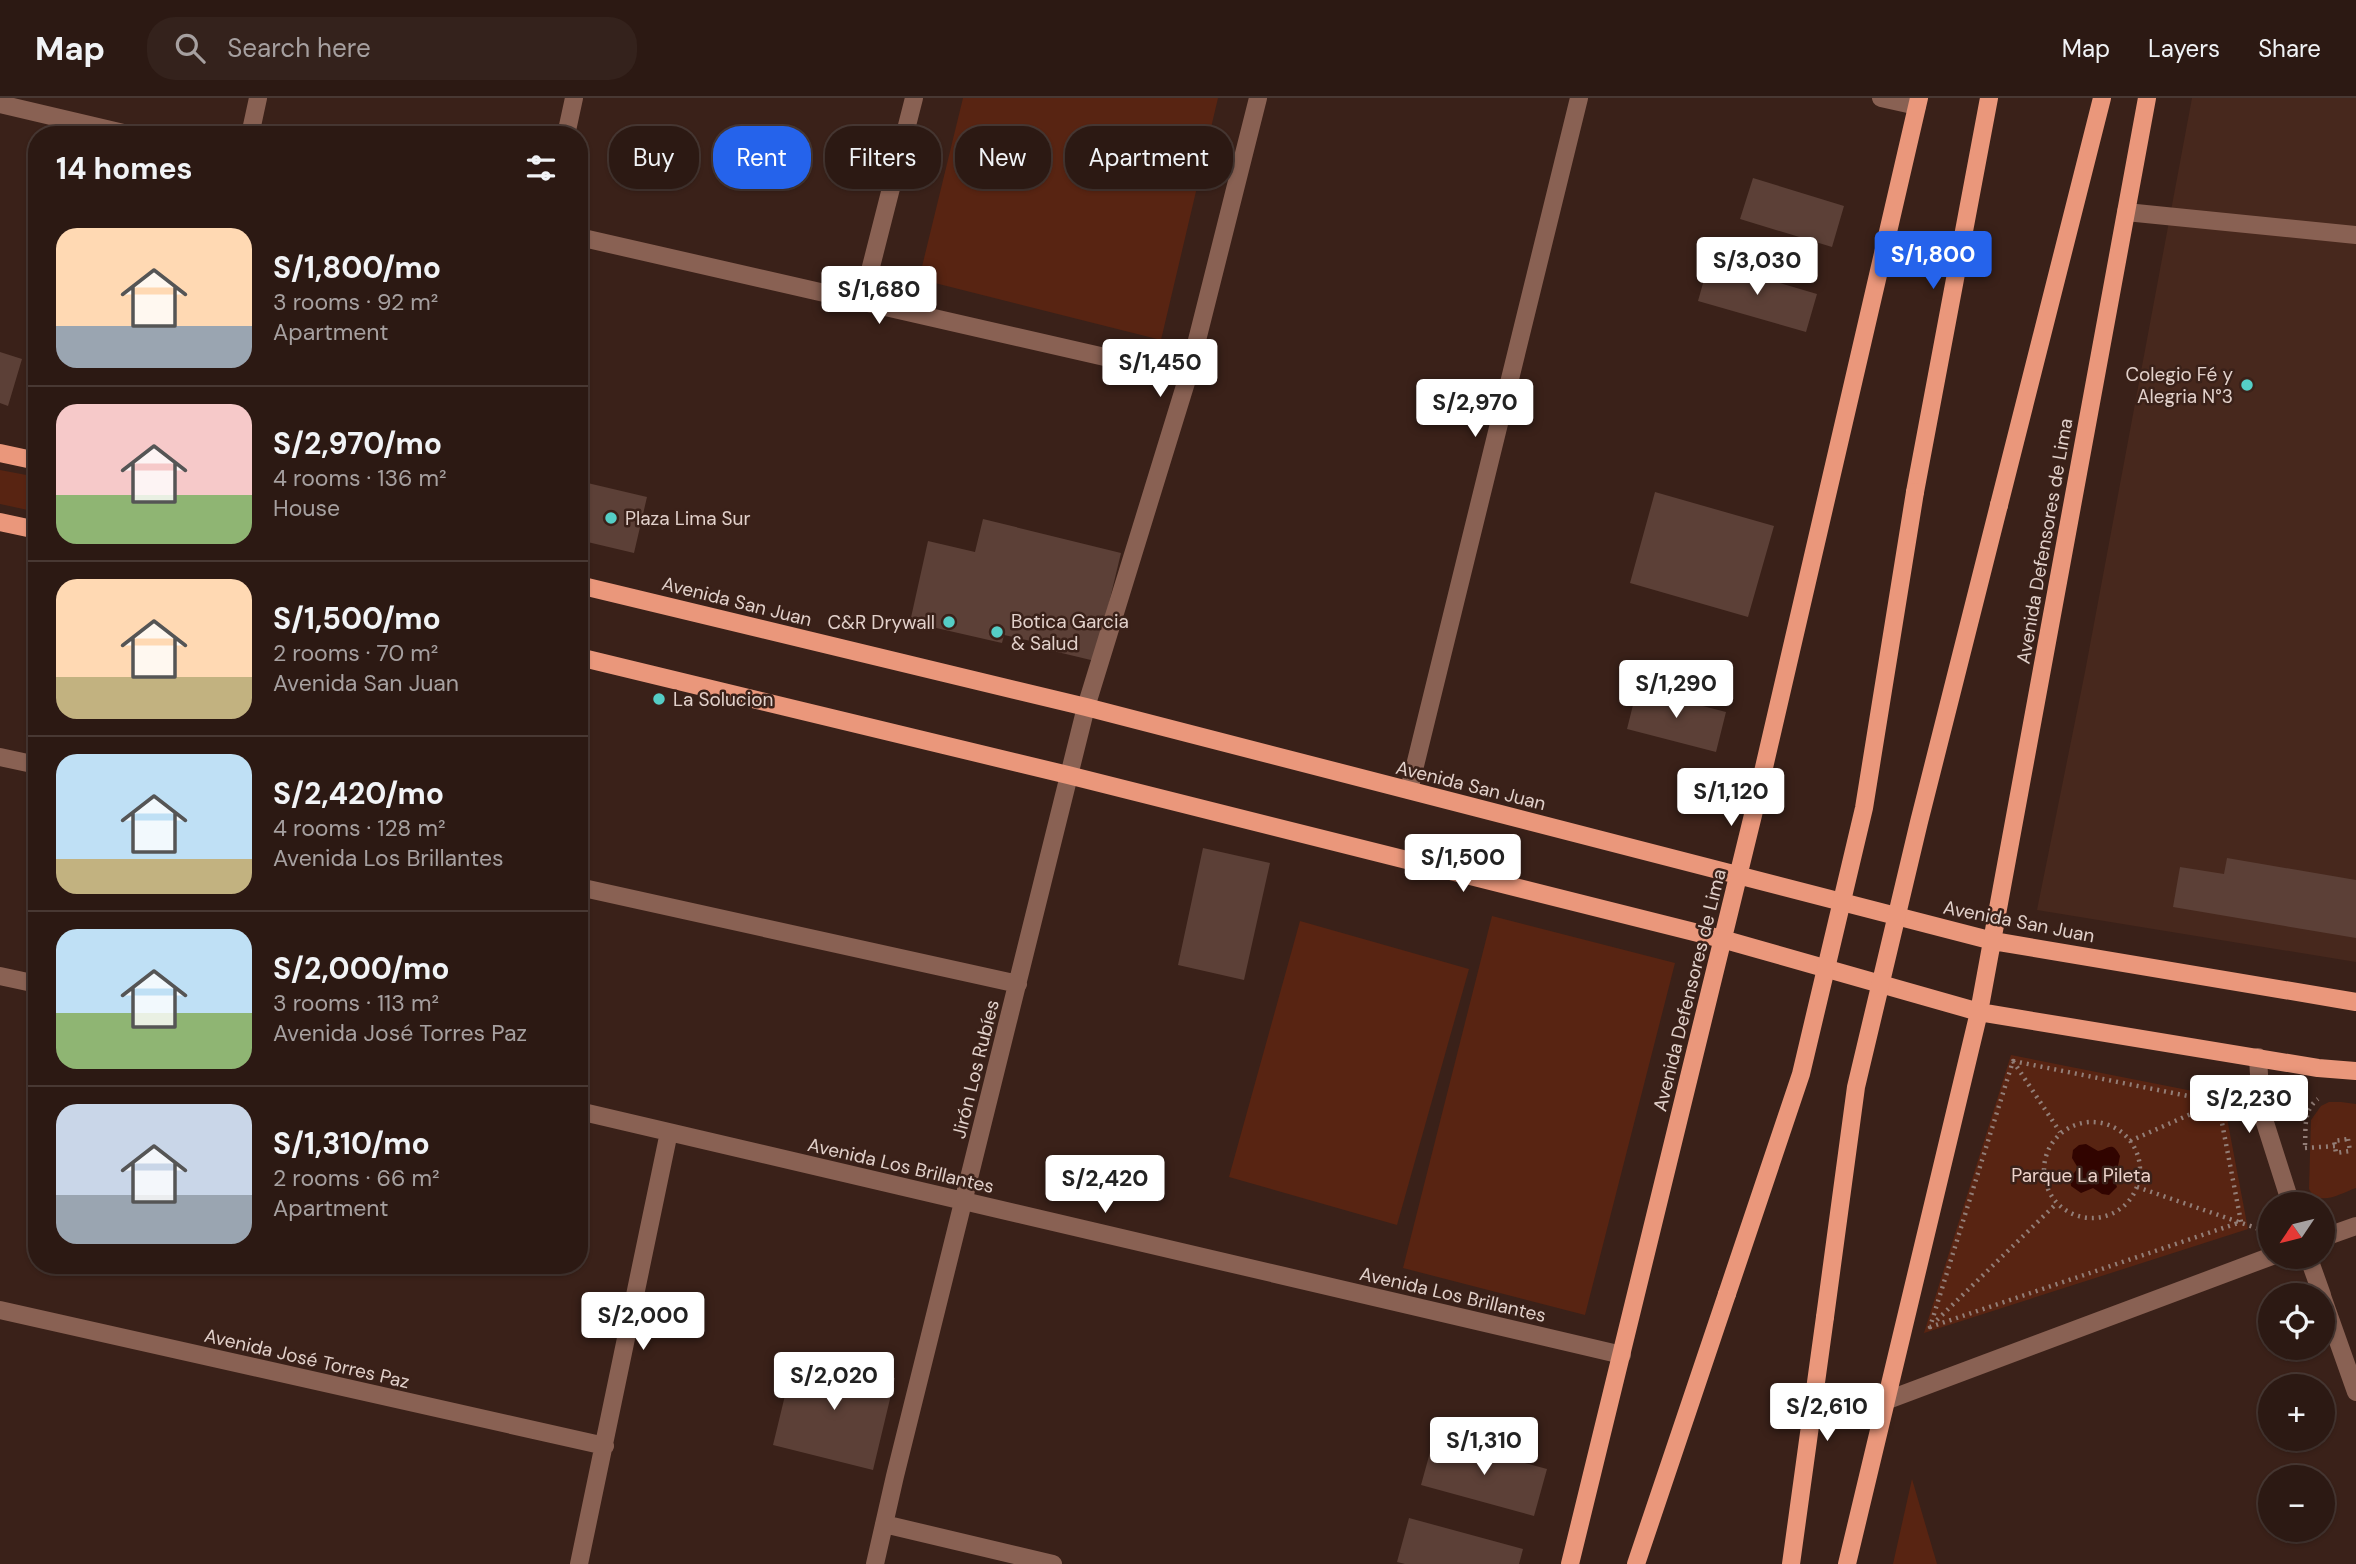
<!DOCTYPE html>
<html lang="en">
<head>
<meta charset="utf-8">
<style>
	:root { --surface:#2c1913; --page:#34221c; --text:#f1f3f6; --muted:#a6a0a0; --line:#483833; --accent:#2563eb }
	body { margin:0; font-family:"DM Sans",sans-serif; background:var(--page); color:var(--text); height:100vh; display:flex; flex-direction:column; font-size:26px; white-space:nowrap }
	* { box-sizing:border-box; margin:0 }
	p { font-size:23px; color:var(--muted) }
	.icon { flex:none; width:38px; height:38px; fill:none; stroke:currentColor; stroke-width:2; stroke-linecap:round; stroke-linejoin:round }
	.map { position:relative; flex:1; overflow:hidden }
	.panel { position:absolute; left:28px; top:28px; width:560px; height:1148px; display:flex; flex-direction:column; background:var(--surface); border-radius:28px; box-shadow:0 2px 5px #0004,0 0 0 2px var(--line) }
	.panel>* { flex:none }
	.banner { position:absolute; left:609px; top:28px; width:665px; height:63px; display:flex; gap:14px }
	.needle { width:46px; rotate:235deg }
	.tools { position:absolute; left:2258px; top:1094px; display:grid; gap:14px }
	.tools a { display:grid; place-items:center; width:77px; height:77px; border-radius:50%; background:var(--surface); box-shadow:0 2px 5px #0004,0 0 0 2px var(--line); font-size:35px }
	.price { position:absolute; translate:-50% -60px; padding:0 16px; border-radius:7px; background:#fff; color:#222; font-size:23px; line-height:46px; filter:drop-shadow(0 2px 4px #0008) }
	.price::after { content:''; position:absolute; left:50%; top:42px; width:21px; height:16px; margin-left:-10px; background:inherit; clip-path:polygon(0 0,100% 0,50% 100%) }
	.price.current { background:var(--accent); color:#fff }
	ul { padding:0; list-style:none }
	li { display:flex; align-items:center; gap:21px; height:175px; padding:0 28px }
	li+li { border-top:2px solid var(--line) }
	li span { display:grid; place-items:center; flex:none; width:196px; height:140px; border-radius:21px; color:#555 }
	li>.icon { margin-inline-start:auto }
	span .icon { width:84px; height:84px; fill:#fffc; stroke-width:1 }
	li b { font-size:30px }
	h2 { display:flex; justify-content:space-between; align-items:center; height:84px; padding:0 28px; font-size:30px }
	.pill { padding:0 24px; border-radius:28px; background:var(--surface); box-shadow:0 2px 5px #0004,0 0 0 2px var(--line); font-size:24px; line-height:63px }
	.pill.current { background:var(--accent); color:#fff }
	header { display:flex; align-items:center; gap:42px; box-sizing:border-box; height:98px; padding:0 35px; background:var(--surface); border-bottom:2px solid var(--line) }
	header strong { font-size:33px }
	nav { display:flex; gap:38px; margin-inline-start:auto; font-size:24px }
	.search { width:490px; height:63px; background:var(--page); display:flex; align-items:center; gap:18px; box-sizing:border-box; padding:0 24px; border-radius:28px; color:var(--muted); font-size:26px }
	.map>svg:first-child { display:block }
</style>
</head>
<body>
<header>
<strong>Map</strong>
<div class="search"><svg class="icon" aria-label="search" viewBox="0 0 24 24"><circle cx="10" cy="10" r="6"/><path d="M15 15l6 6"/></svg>Search here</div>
<nav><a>Map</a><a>Layers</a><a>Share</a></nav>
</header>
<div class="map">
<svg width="2356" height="1466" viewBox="0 0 2356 1466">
	<rect width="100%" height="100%" fill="#3a2119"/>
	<!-- built -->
	<path fill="#47281d" d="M2192 0H2356V864L2037 812 2085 574Z"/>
	<!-- green -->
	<path fill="#582412" d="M963 0H1218L1161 242 919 181Z
		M0 372 37 379V414L0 406Z
		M1492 818 1675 865 1585 1217 1403 1170Z
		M1300 823 1469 871 1397 1127 1229 1079Z
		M2011 957 2223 999 2248 1131 1924 1235Z
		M2329 1004H2341L2356 1006V1090C2341 1095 2319 1110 2309 1091L2311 1022 2321 1008Z
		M1912 1381 1937 1466H1893Z"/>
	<!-- water -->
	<path fill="#310400" d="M2086 1046 2098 1053C2109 1051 2112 1042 2120 1058L2118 1068 2112 1075 2117 1089 2109 1097 2102 1096 2093 1090 2081 1095 2071 1088 2070 1080 2078 1070 2072 1060 2073 1052 2079 1047Z"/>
	<!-- building -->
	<path fill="#5c4037" d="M1753 80 1844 108 1832 149 1740 121Z
		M1709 164 1817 196 1806 234 1698 203Z
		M0 254 22 261 8 308 0 305Z
		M579 383 647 399 634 455 579 442Z
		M1655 394 1774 428 1748 519 1630 485Z
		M983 421 1121 455 1095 563 1045 551V546L1004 537 1002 545 910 524 928 443 975 454Z
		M1637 591 1726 614 1716 654 1627 631Z
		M1203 750 1270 765 1244 882 1178 867Z
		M2227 760 2356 782V840L2173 809 2180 769 2224 776Z
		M795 1256 895 1280 873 1372 773 1347Z
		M1434 1340 1547 1371 1534 1418 1421 1387Z
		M1409 1420 1523 1451 1519 1466H1405L1397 1464Z"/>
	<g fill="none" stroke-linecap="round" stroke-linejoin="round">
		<!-- path -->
		<path stroke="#937e77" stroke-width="4.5" stroke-dasharray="2 5" stroke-linecap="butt" d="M2013 963 2218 1004 2241 1124 1930 1229Z
			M2013 963 2060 1034
			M2044 1072a48 48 0 1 1 96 0a48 48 0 1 1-96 0Z
			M2348 1041 2350 1053 2336 1055 2334 1043Z
			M2130 1043 2218 1004 2233 1001
			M2305 1047C2306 1030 2303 1012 2318 1001
			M2305 1050 2336 1048
			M2137 1089 2259 1131
			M1937 1222 2057 1105"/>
		<!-- minor -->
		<path stroke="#896153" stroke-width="18" d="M1881 0 1917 8
			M0 6 132 37
			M250 37 258 0
			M566 37 574 0
			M2126 114 2356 137
			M579 139 1188 278
			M862 204 914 0
			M0 659 37 667
			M1409 692 1579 0
			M579 789 1018 886
			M0 878 37 886
			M2258 959 2261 1012 2291 1106
			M579 1013 1622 1257
			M2322 1140 2356 1128
			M2308 1158 2322 1197
			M2322 1198 2356 1294
			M0 1212 605 1348
			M1885 1303 2272 1158
			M884 1426 1053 1466
			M579 1466 669 1034
			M875 1466 895 1378 1086 609 1188 278 1258 0"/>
		<!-- major -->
		<path stroke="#ea977b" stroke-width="18" d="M0 355 37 363
			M1915 394 1989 0
			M1999 407 2102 0
			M0 424 37 432
			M579 487 1086 609 1993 843 2356 904
			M579 559 1068 677 1722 841 1979 914 2318 970 2356 973
			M1570 1466 1753 717 1919 0
			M1636 1466 1727 1196
			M1791 1466 1825 1219
			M1847 1466 1979 914 2147 0"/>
		<!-- major-bridge -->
		<path stroke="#ea977b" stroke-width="18" d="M1727 1196 1801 976 1864 710 1915 394
			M1825 1219 1856 989 1919 724 1999 407"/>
	</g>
	<!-- markers -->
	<g fill="#55cec6" stroke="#3a2119" stroke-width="2.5">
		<circle cx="2247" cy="287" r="7"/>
		<circle cx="611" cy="420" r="7"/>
		<circle cx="949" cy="524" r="7"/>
		<circle cx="997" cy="534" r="7"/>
		<circle cx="659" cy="601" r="7"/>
	</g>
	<g text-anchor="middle" stroke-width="5" stroke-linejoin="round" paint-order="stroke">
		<!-- poi labels -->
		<g font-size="19" fill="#e2d1cb" stroke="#3a2119" text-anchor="start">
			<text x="2233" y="283" text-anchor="end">Colegio Fé y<tspan x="2233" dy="22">Alegria N°3</tspan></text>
			<text x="625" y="427">Plaza Lima Sur</text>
			<text x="1011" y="530">Botica Garcia<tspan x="1011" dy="22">&amp; Salud</tspan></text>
			<text x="935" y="531" text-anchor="end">C&amp;R Drywall</text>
			<text x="673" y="608">La Solucion</text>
		</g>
		<!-- street labels -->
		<g font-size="19" fill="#e2d1cb" stroke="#3a2119">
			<text transform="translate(2044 443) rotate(-80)" y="7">Avenida Defensores de Lima</text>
			<text transform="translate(737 503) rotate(14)" y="7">Avenida San Juan</text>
			<text transform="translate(1471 687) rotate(14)" y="7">Avenida San Juan</text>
			<text transform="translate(2019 823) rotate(11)" y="7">Avenida San Juan</text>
			<text transform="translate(1689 892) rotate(-76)" y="7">Avenida Defensores de Lima</text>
			<text transform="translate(975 971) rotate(-76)" y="7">Jirón Los Rubíes</text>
			<text transform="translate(901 1067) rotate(13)" y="7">Avenida Los Brillantes</text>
			<text transform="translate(1453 1196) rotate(13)" y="7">Avenida Los Brillantes</text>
			<text transform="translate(307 1260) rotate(13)" y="7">Avenida José Torres Paz</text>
		</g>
		<!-- park labels -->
		<g font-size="19" fill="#edd3cb" stroke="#3a2119">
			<text x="2081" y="1084">Parque La Pileta</text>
		</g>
	</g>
</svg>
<div class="tools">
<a><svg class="needle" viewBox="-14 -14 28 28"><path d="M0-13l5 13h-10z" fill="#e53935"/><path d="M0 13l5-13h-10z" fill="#a6a0a0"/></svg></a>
<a><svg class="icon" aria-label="locate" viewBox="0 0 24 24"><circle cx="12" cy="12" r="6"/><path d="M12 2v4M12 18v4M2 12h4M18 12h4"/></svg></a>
<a>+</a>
<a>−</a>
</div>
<b class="price current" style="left:1933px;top:193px">S/1,800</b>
<b class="price" style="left:1757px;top:199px">S/3,030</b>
<b class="price" style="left:879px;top:228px">S/1,680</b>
<b class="price" style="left:1160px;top:301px">S/1,450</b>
<b class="price" style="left:1475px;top:341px">S/2,970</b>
<b class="price" style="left:1676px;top:622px">S/1,290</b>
<b class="price" style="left:1731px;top:730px">S/1,120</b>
<b class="price" style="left:1463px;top:796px">S/1,500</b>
<b class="price" style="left:2249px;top:1037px">S/2,230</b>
<b class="price" style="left:1105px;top:1117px">S/2,420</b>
<b class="price" style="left:643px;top:1254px">S/2,000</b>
<b class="price" style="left:834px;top:1314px">S/2,020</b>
<b class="price" style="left:1827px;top:1345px">S/2,610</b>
<b class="price" style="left:1484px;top:1379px">S/1,310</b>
<div class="banner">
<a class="pill">Buy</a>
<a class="pill current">Rent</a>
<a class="pill">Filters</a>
<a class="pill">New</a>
<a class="pill">Apartment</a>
</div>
<section class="panel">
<h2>14 homes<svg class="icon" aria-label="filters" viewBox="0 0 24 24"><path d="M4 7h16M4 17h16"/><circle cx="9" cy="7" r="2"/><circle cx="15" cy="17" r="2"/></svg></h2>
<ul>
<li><span style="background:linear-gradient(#ffd9b3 70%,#9aa5b1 0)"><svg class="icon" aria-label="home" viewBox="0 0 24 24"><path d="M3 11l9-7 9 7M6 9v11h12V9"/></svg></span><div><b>S/1,800/mo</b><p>3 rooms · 92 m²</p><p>Apartment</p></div></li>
<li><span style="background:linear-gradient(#f6c9c9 65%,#8fb573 0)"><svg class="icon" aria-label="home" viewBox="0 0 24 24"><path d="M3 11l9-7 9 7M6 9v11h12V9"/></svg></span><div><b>S/2,970/mo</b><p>4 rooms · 136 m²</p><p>House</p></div></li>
<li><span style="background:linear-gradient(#ffd9b3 70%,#c2b280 0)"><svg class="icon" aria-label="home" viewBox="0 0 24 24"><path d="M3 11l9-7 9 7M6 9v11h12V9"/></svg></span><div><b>S/1,500/mo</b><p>2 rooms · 70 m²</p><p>Avenida San Juan</p></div></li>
<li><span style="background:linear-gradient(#bfe0f5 75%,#c2b280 0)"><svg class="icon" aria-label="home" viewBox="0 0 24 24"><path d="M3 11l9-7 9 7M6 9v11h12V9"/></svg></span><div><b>S/2,420/mo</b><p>4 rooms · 128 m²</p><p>Avenida Los Brillantes</p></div></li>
<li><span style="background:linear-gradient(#bfe0f5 60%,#8fb573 0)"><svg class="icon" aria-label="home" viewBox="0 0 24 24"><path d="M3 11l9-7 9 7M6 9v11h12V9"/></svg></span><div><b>S/2,000/mo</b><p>3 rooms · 113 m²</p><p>Avenida José Torres Paz</p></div></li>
<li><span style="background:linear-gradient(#c9d6e8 65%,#9aa5b1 0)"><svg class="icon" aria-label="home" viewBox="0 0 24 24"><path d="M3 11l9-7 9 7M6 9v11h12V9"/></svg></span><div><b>S/1,310/mo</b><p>2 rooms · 66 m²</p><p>Apartment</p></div></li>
</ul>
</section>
</div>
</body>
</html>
